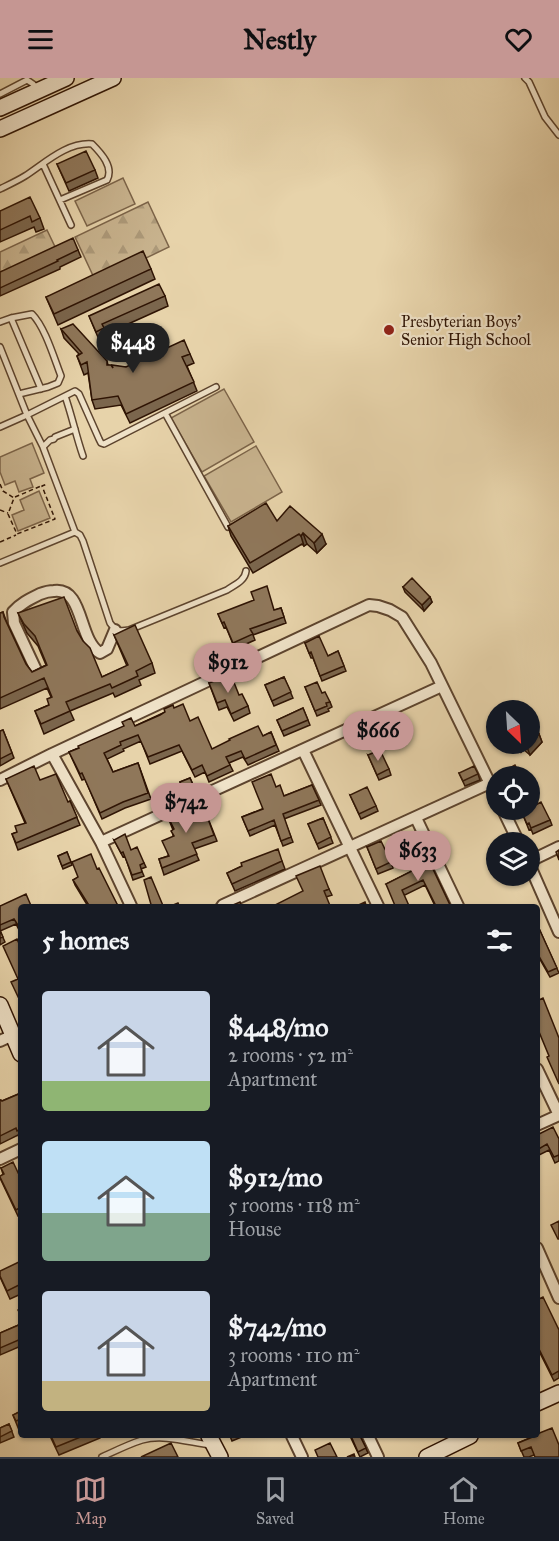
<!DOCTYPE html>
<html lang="en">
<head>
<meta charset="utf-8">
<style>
	:root { --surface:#171b24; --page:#20242c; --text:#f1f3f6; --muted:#9ea1a6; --line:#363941; --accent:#c59692 }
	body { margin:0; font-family:"IM FELL Great Primer",serif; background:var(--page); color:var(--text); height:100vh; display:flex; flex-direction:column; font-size:22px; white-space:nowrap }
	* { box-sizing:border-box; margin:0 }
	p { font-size:20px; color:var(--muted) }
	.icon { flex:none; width:33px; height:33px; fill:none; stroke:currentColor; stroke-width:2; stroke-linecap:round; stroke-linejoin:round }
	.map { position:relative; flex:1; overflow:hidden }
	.side { position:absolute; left:18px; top:826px; width:522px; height:534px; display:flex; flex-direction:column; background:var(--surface); border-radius:6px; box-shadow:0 2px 4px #0004 }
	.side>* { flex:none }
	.needle { width:39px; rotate:155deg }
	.buttons { position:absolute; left:486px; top:622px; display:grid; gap:12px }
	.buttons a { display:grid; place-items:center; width:54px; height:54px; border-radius:50%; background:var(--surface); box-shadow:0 2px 4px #0004; font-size:30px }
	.price { position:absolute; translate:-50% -51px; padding:0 14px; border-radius:21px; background:var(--accent); color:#111; font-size:20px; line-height:39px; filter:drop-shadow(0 2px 3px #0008) }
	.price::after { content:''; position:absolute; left:50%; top:36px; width:18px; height:14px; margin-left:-9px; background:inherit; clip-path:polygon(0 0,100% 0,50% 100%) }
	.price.current { background:#222; color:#fff }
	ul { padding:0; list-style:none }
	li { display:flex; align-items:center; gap:18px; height:150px; padding:0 24px }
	li span { display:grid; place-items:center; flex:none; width:168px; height:120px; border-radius:6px; color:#555 }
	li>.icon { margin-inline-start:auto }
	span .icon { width:72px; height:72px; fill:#fffc; stroke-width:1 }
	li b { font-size:26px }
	h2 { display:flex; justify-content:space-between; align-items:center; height:72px; padding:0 24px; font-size:26px }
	header { display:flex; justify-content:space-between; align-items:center; height:78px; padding:0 24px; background:var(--accent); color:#111; font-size:27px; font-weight:800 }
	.dock { display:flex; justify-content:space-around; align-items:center; height:84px; border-top:2px solid var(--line); background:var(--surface); font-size:16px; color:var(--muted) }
	.dock a { display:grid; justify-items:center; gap:3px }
	.dock .current { color:var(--accent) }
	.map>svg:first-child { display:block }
</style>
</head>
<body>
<header><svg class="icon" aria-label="menu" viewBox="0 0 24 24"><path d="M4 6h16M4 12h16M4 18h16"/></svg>Nestly<svg class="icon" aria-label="heart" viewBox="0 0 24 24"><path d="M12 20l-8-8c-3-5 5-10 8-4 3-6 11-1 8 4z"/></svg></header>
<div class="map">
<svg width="559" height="1379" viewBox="0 0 559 1379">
	<defs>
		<pattern id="forest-firs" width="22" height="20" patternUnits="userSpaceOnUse" patternTransform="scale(1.5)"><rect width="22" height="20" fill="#c8b38e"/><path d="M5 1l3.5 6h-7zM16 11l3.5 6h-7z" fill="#ac9979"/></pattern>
	</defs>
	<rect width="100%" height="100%" fill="#e7d3aa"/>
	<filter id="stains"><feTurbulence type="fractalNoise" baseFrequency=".00333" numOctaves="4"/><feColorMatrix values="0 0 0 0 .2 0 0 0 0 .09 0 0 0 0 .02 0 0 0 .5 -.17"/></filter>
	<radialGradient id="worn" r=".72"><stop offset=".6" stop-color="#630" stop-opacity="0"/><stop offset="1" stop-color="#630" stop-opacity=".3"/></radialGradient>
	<!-- green -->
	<path fill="#c8b38e" stroke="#7c6449" stroke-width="1.5" d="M123 100 135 126 87 148 75 123Z
		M224 311 254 364 202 394 171 340Z
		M32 365 44 395 30 401 33 409 19 414 15 403 5 407 0 394V379Z
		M256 368 282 414 231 444 204 398Z
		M39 413 50 440 18 453 12 437 24 432 20 422Z"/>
	<!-- forest -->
	<path fill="url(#forest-firs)" stroke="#7c6449" stroke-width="1.5" d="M148 124 169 169 96 204 75 159Z
		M47 152 57 173 0 199V174Z"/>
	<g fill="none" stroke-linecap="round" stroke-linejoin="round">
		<!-- lane casing -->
		<g stroke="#5d442e" stroke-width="8">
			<path id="lane" d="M525 0 529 4 545 39 559 57
				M0 16 27 2 33 6 37 12
				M43 86 71 147
				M0 111C8 107 17 103 25 98 45 85 67 64 92 66 101 75 114 89 107 102L60 122
				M11 240 41 311
				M0 244 11 240 32 236C45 249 54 280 61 298L58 305 48 309 19 316
				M0 269 27 337 0 349
				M65 318C72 338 76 358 83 378
				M165 335 228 449
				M75 351 55 359 54 361 50 362 43 369 75 454
				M43 369 27 337 75 313 79 316 99 361 101 365 104 366 216 309
				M0 485 75 454 80 457 83 463 110 545C116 553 119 554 129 552L227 512C234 507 245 503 246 493
				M102 1379C115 1373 129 1366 142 1362 163 1356 188 1364 210 1367"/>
		</g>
		<!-- street casing -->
		<g stroke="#5d442e" stroke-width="14">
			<path id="street" d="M36 592 14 545 13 534C21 525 30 521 40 516 45 514 49 513 54 513 84 509 78 562 100 575L107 571 115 552
				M303 672 379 830
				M52 676 101 764 132 830
				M0 702 52 676 369 527 378 528 390 532 402 539 431 585 496 718
				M503 732 519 765
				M416 740 459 830
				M101 764 442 608
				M530 783 559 769
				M530 788 559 854
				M221 830 223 827 490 705
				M0 963 13 957
				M537 991 559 1037
				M537 1047 559 1037
				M0 1081 21 1071
				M537 1170 559 1220
				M292 1358 302 1379
				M368 1358 378 1379"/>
		</g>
		<!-- secondary casing -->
		<g stroke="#2f1404" stroke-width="18">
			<path id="secondary" d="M0 30 66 0
				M0 51 113 0
				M0 927 21 976
				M537 1325 559 1315
				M209 1358 220 1379
				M427 1379 470 1358"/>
		</g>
		<!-- path -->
		<path stroke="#2f1404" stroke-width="1.5" stroke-dasharray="4.5 3" stroke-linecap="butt" d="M0 406 3 413 14 420 8 436 17 456 55 441 42 408 47 406
			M15 419 41 408
			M0 432 8 435
			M0 464 16 457"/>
		<!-- lane -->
		<use href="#lane" stroke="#efe2c8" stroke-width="5"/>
		<!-- street -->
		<use href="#street" stroke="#efe2c8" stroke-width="10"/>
		<!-- secondary -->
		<use href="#secondary" stroke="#efe2c8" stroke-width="15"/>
	</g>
	<!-- wall -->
	<path fill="#7b664d" stroke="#2f1404" stroke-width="1.5" d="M57 86 95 92 98 100 69 113Z
		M0 133 40 140 44 151 36 154 34 149 0 164Z
		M78 172 81 179 60 189V191L0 218V194Z
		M151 191 155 201 58 247 46 219Z
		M165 218 168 228 106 256 107 260 100 264 89 238Z
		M61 251 107 283 108 287 113 289H126L190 276 194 285 187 288 197 313 130 345 121 327 95 331 92 322 88 295 84 297 77 278 79 276 64 260Z
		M277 443 326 466 317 475 307 466 304 468 302 466 253 495 231 458 228 448Z
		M403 509 430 519 432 524 424 533 405 514Z
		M281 530 286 545 253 557 255 562 235 571 226 549 224 550 218 536 275 532Z
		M3 534 7 545 26 586 32 594 46 587 38 568 27 555 18 535 77 553 102 599 127 588 114 557 152 585 155 595 139 602 141 607 115 619 113 615 70 633 74 642 44 656 35 633 49 627 51 619 47 610 0 631V535Z
		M305 565 328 578 338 573 346 593 322 603 313 580H311Z
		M284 599 293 620 274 628 265 607Z
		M209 605 239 617 248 628 250 635 234 643 227 629 219 632Z
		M305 609 322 615 330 624 332 629 328 631 329 633 317 638Z
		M174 630 190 643 212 671 263 658 271 654 279 673 248 687 243 679 229 685 233 693 209 704 205 694 195 699 182 673 150 686 141 663 123 671 124 673 107 681 113 694 138 685 151 721 125 730 102 741 85 701 82 702 69 674 135 648Z
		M303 630 310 647 284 658 277 642Z
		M496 639V653L492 644Z
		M3 652 14 680 0 688V653Z
		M539 656 542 664 530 677 523 671 521 674 512 666H530Z
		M368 677 389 691 391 697 379 702Z
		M459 695 478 696 480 702 465 708Z
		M190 700 195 711 184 716 180 704Z
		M6 701 40 702 68 724 70 723 80 747 18 772 12 756 17 754 25 745Z
		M312 707 321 727 284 741 293 764 283 768 275 747 250 758 242 739 262 731 276 709 284 718Z
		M350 717 376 728 378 733 361 741Z
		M202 725 217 763 194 771 199 782 164 797 159 781 168 778 173 758V752L167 737Z
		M523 737 550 742 552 747 533 756 531 751 529 752Z
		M323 740 333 765 319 771 308 746Z
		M114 762 131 772 144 785 146 789 141 791 144 798 133 802 125 778 123 779Z
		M422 768 451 830H436L425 807 405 817 386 806 418 790 411 774Z
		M367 769 391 784 393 790 378 796Z
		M67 774 72 787 63 791 58 778Z
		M282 783 285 791 235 813 227 795 242 788Z
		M97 791 119 830H89L75 807 73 802Z
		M329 811 332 817 326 819 274 830Z
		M0 828 21 830V856L16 846 0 853 5 864 0 867Z
		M537 846 559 895 550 899 537 876Z
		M21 1015V1059H19L18 1057 0 1066V1022L2 1023Z
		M537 1057 559 1061V1083L555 1085 549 1072 537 1078Z
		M1 1090 21 1101V1137L18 1138 0 1100 3 1096Z
		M21 1183V1216L10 1221 0 1199Z
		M537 1222 559 1252V1300L554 1303 537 1269Z
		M21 1246V1268L0 1277V1255Z
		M21 1333V1351L19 1352 13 1337Z
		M9 1346 14 1359 0 1365V1350Z
		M50 1358H100V1360L59 1377Z
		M230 1358H244L232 1363Z
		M350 1358H361V1360L368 1375 360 1379Z
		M535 1358 534 1377 529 1379H524L518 1365Z"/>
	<!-- shaded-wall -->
	<path fill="#64533f" stroke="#2f1404" stroke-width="1.5" d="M303 455 307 466 304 468 301 458Z
		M322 456 326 466 317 475 314 465Z
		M430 519 432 524 424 533 422 527Z
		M539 656 542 664 530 677 527 669Z
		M518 666H521L523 671 521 674Z"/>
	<!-- building -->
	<path fill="#8f775a" stroke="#2f1404" stroke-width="1.5" d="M86 73 95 92 66 105 57 86Z
		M30 119 40 140 32 144 30 138 0 152V133Z
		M73 160 78 172 57 182 58 183 0 210V194Z
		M143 173 151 191 54 236 46 219Z
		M159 206 165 218 102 246 104 250 96 254 89 238Z
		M73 246 107 283V287H111L113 290 112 287 126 289 184 262 190 276 182 279 194 304 126 336 118 318 92 322 87 284 81 287 77 278 82 275 61 251Z
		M266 425 277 443 290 428 322 456 314 465 303 455 301 458 299 456 250 485 228 448Z
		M412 500 430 519 422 527 403 509Z
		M267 508 274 532 281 530 284 539 250 551 253 556 233 565 224 544 222 545 218 536 254 522 251 514Z
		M64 519 77 553 83 563 90 570 102 599 128 587 114 557 135 547 152 585 136 593 138 598 112 610 110 606 66 624 70 633 41 646 35 633 49 627 47 621 52 619 44 600 0 620V535L3 534 4 539 26 586 32 594 47 587 35 558 24 546 18 535Z
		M319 558 328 578 338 573 344 588 320 598 311 574 309 575 305 565Z
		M231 597 239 617 242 616 248 628 231 636 225 622 217 625 209 605Z
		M284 599 291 614 272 623 265 607Z
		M317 604 322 615 325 614 330 624 326 625 327 628 315 633 305 609Z
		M183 626 190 643 198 639 212 671 230 662 229 661 258 648 263 658 271 654 276 667 245 681 241 673 226 679 230 687 207 698 202 687 192 692 179 667 148 679 138 657 120 664 121 667 104 675 113 694 138 685 148 715 123 724 100 735 82 695 80 696 69 674 79 670 78 668 124 648 122 644 131 640 135 648 160 637 165 634 164 631 173 627 174 630Z
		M506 628 513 633H502Z
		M303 630 308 642 282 653 277 642Z
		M496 639V648L492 644Z
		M530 647 539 656 527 669 524 666H530Z
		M3 652 12 675 0 681V653Z
		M380 672 389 691 377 697 368 677Z
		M515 687 521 699H502L500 695Z
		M34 688 40 702 56 696 68 724 70 723 77 739 16 765 12 756 17 754 15 748 26 745 6 701Z
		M474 688 478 696 463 703 459 695Z
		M271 696 276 709 280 707 284 718 312 707 319 722 283 736 291 759 281 763 274 742 248 753 242 739 263 731 252 704Z
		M190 700 194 709 183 713 180 704Z
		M367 709 376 728 359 736 350 717Z
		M541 724 550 742 531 750 529 745 527 746 523 737 525 736 523 733 530 732V730Z
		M202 725 214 757 192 765 197 776 162 790 159 781 169 778 162 763 174 758 171 753 174 751 167 737 178 732V733Z
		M323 740 331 759 317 766 308 746Z
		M125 756 131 772 137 769 144 785 140 787 142 794 132 797 123 774 121 775 114 762Z
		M381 763 391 784 376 791 367 769Z
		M422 768 450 827 445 830H437L423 802 402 812 410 830H396L386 806 418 790 411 774Z
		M278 771 282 783 232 806 227 795 242 788 241 785Z
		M559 772V782L556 774Z
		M67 774 71 784 62 788 58 778Z
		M91 776 97 791 99 790 119 830H89L90 829 73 802 78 799 72 784Z
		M320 788 329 811 324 813 331 830H274L273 828 303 813 296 798Z
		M151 799 164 830H152L144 802Z
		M26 816 32 830H21V852L14 841 0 847V828Z
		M240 824 242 830H226Z
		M365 824 367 830H352Z
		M178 825 180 830H166Z
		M204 827 205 830H197Z
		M537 846 557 890 548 894 537 875Z
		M0 852 3 859 0 860Z
		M17 861 21 870V925L11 904 18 901 3 868Z
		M543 920 559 960V1006L547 979 549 978 537 949V923Z
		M21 1015V1051L17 1053 16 1050 0 1058V1022H1L2 1023Z
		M553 1049 559 1061V1077L554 1079 547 1066 537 1072V1057Z
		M13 1084 21 1101V1129L16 1132 0 1099V1098L4 1096 1 1090Z
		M559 1143V1161H558L551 1147Z
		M21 1183V1206L7 1213 0 1198V1193Z
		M543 1219 559 1252V1293L552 1297 537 1267V1222Z
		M21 1230V1238L18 1232Z
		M21 1246V1261L0 1270V1255Z
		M21 1333V1341L16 1343 13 1337Z
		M9 1346 12 1353 0 1359V1350Z
		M552 1350 559 1367V1379H535L531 1369 521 1373 518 1365 535 1358H537V1356Z
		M51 1358H83L56 1369Z
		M351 1358H360L366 1370 358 1374Z
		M171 1365 178 1379H141Z
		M330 1365 337 1379H318L315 1372Z
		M354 1376 355 1379H347Z"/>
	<!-- markers -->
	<circle fill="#8f2418" stroke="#efe2c8" stroke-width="2" cx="389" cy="252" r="6"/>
	<g text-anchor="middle" stroke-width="4.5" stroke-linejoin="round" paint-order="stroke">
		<!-- poi labels -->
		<g font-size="16" fill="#2f1404" stroke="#efe2c8" text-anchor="start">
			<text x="401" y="249">Presbyterian Boys'<tspan x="401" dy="18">Senior High School</tspan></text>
		</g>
	</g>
	<rect width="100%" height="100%" filter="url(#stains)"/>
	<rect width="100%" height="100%" fill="url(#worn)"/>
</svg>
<div class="buttons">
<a><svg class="needle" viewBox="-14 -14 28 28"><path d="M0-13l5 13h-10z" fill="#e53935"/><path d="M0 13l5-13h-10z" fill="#9ea1a6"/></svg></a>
<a><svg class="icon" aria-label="locate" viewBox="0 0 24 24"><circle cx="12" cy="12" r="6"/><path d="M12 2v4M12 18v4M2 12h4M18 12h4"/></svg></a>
<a><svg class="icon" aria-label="layers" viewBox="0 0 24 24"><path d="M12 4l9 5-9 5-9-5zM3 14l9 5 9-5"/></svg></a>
</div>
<b class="price current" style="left:133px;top:296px">$448</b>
<b class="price" style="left:228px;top:616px">$912</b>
<b class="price" style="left:378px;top:684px">$666</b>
<b class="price" style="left:186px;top:756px">$742</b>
<b class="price" style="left:418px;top:804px">$633</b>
<section class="side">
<h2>5 homes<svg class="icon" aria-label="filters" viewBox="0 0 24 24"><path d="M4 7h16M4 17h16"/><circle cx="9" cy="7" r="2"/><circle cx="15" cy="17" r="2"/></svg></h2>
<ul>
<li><span style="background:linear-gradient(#c9d6e8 75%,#8fb573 0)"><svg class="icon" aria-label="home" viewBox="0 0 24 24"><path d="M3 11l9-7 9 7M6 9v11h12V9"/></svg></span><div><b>$448/mo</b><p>2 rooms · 52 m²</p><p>Apartment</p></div></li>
<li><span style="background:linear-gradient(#bfe0f5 60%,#7fa58c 0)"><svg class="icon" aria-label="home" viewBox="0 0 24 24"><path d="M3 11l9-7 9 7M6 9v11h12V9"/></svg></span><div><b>$912/mo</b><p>5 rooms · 118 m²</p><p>House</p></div></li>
<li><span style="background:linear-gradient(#c9d6e8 75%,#c2b280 0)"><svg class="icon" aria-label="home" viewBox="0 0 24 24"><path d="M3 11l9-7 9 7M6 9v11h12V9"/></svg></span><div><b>$742/mo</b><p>3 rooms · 110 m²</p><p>Apartment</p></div></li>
</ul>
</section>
</div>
<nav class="dock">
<a class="current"><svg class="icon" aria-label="map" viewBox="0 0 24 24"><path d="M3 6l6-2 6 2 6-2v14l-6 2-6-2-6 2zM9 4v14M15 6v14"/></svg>Map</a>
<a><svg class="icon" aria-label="saved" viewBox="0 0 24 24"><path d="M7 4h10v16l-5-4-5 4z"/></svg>Saved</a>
<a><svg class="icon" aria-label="home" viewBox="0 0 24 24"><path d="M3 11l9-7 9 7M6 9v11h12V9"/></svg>Home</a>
</nav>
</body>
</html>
